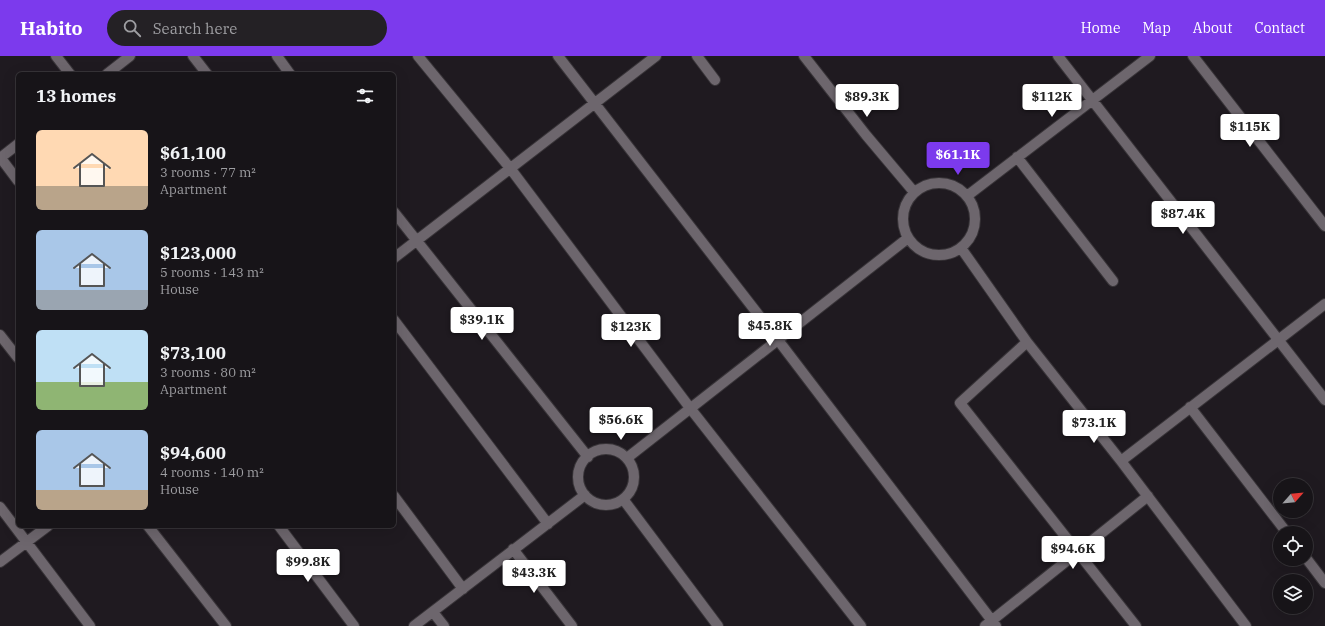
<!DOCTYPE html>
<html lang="en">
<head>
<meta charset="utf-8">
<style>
	:root { --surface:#171418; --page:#242125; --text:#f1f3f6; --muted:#9e9ea2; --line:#363337; --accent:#7c3aed }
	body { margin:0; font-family:"IBM Plex Serif",serif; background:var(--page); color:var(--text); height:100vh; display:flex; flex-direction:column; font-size:15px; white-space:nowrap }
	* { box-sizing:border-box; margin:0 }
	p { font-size:13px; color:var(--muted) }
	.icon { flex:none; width:22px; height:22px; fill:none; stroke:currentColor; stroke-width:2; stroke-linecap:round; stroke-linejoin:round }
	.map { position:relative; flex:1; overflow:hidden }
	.panel { position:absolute; left:16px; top:16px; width:380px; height:456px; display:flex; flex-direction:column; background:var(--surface); border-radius:6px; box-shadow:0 4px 16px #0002,0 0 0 1px var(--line) }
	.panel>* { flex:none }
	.needle { width:26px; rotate:63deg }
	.fabs { position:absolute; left:1273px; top:422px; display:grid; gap:8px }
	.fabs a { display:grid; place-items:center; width:40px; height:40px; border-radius:50%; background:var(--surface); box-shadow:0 4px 16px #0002,0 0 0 1px var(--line); font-size:20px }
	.price { position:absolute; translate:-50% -34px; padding:0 9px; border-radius:4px; background:#fff; color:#222; font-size:13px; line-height:26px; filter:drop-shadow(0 1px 2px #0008) }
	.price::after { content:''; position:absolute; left:50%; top:24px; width:12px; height:9px; margin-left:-6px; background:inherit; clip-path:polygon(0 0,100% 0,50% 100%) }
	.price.selected { background:var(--accent); color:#fff }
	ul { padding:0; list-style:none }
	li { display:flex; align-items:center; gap:12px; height:100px; padding:0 20px }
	li span { display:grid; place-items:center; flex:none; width:112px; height:80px; border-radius:6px; color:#555 }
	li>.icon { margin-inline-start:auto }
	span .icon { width:48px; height:48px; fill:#fffc; stroke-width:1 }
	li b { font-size:17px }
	h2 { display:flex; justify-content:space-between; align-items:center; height:48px; padding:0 20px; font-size:17px }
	header { display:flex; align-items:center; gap:24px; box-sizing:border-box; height:56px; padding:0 20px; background:var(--accent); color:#fff }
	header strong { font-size:19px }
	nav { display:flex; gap:22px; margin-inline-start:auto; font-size:14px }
	.search { width:280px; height:36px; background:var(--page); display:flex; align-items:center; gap:10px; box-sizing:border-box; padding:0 14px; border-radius:22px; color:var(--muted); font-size:15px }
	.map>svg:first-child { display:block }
</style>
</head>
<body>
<header>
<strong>Habito</strong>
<div class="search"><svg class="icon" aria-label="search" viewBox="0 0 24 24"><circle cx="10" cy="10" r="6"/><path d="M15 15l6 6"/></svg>Search here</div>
<nav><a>Home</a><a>Map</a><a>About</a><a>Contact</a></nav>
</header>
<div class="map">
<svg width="1325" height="570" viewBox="0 0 1325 570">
	<rect width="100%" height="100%" fill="#1f1a20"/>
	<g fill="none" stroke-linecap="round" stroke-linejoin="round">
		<!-- minor casing -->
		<g stroke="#383438" stroke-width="12">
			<path id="minor" d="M56 0 70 18
				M193 0 207 18
				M277 0 290 18
				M418 0 510 112 690 352 861 570
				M558 0 778 284 996 570
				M697 0 715 24
				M804 0 866 79 914 136
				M1058 0 1325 344
				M1193 0 1325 170
				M107 18 130 0
				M0 101 18 125
				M1017 101 1113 225
				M0 102 18 88
				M903 163a36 36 0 1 1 72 0a36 36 0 1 1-72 0Z
				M967 140 1150 0
				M394 156 588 401
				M961 192 1027 286 1121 405 1246 570
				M394 202 656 0
				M394 264 548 468
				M0 279 18 302
				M1027 286 960 347 1136 570
				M1190 351 1287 477
				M578 421a28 28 0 1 1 56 0a28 28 0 1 1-56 0Z
				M627 402 908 182
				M1121 405 1325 248
				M394 440 463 533
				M623 443 718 570
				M0 451 90 570
				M148 470 226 570
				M279 470 354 570
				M513 493 572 570
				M1306 502 1325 527
				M0 506 48 470
				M433 556 444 570
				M414 570 585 439
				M985 570 1148 440"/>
		</g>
		<!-- minor -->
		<use href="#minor" stroke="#6d666d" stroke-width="10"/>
	</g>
</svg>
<div class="fabs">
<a><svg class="needle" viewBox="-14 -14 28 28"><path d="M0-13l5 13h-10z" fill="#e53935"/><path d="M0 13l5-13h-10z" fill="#9e9ea2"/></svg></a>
<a><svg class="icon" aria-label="locate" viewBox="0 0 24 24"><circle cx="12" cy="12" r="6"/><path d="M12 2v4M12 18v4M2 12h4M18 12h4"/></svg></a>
<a><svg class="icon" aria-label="layers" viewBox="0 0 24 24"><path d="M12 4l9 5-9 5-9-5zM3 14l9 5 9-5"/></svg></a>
</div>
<b class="price" style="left:867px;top:62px">$89.3K</b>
<b class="price" style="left:1052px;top:62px">$112K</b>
<b class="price" style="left:1250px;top:92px">$115K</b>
<b class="price selected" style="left:958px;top:120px">$61.1K</b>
<b class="price" style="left:1183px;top:179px">$87.4K</b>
<b class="price" style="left:482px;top:285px">$39.1K</b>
<b class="price" style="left:770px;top:291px">$45.8K</b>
<b class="price" style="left:631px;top:292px">$123K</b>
<b class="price" style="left:621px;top:385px">$56.6K</b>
<b class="price" style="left:1094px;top:388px">$73.1K</b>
<b class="price" style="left:1073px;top:514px">$94.6K</b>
<b class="price" style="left:308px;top:527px">$99.8K</b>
<b class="price" style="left:534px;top:538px">$43.3K</b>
<section class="panel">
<h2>13 homes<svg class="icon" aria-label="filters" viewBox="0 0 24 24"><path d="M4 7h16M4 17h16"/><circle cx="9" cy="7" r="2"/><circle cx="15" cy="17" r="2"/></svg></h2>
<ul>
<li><span style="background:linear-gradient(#ffd9b3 70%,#b9a48a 0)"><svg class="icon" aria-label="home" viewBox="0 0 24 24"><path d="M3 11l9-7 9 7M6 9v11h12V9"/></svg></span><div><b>$61,100</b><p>3 rooms · 77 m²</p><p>Apartment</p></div></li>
<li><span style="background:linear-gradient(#a9c7e8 75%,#9aa5b1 0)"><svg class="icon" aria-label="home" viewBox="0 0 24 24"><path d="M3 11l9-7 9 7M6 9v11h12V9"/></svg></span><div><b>$123,000</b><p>5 rooms · 143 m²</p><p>House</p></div></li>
<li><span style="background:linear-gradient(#bfe0f5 65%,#8fb573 0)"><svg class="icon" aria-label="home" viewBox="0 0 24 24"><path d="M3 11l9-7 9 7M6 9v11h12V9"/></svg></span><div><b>$73,100</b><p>3 rooms · 80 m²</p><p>Apartment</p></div></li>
<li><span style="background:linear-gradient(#a9c7e8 75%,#b9a48a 0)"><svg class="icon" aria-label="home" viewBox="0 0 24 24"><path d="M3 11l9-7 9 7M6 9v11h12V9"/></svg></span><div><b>$94,600</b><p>4 rooms · 140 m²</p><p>House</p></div></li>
</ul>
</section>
</div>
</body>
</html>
